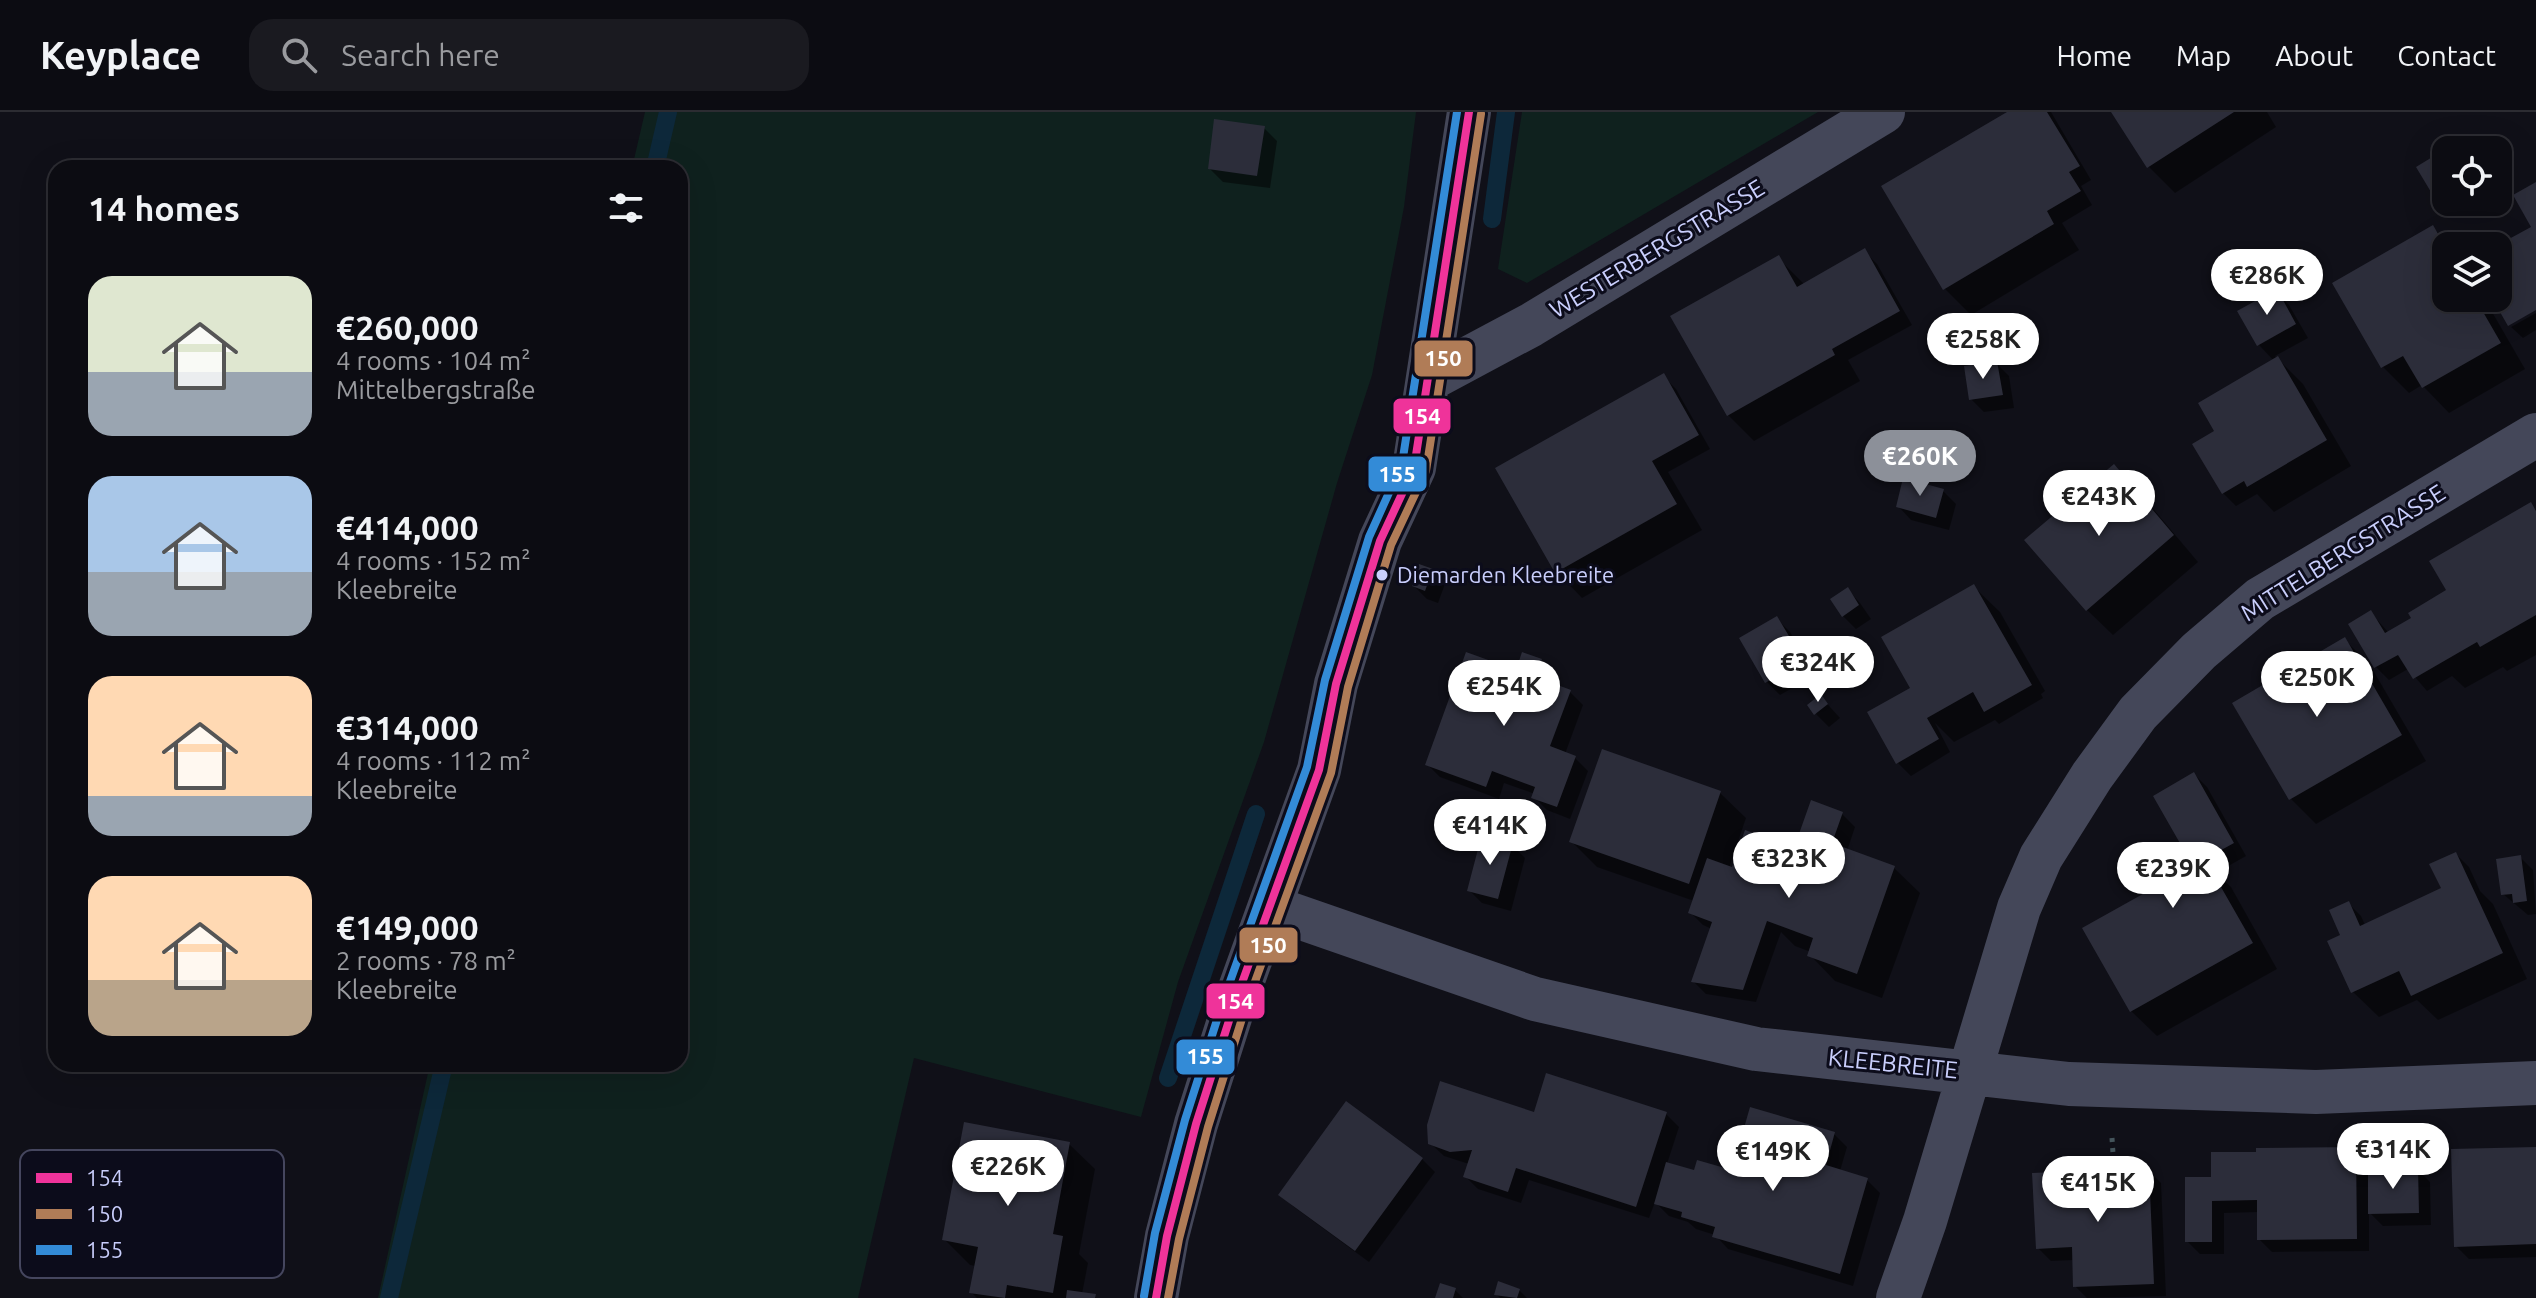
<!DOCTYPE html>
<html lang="en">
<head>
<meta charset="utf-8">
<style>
	:root { --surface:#0c0c12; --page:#1a1a20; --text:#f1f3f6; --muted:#9a9b9f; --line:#2c2c32; --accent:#8c9099 }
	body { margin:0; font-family:Ubuntu,sans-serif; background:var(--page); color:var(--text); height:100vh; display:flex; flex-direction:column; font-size:30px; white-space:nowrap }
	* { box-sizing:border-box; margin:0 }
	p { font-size:26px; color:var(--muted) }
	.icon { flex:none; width:44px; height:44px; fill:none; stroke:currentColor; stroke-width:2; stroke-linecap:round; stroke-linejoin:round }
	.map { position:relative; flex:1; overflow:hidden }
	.drawer { position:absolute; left:48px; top:48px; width:640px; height:912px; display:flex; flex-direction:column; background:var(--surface); border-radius:24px; box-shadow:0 8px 32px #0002,0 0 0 2px var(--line) }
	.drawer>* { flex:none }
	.buttons { position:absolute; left:2432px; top:24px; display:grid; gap:16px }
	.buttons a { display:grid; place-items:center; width:80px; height:80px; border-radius:16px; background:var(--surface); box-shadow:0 8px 32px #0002,0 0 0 2px var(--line); font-size:40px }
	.price { position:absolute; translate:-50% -68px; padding:0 18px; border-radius:28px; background:#fff; color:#222; font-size:26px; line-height:52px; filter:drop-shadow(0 2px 4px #0008) }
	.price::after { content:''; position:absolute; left:50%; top:48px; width:24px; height:18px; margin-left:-12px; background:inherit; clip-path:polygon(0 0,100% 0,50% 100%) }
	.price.active { background:var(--accent); color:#fff }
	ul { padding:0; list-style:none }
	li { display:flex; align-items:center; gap:24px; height:200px; padding:0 40px }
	li span { display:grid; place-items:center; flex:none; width:224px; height:160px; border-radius:24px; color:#555 }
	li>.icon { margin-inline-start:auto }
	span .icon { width:96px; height:96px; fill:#fffc; stroke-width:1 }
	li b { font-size:34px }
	h2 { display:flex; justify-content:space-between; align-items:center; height:96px; padding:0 40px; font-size:34px }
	header { display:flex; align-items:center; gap:48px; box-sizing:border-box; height:112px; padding:0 40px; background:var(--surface); border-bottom:2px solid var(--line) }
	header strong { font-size:38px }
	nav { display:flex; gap:44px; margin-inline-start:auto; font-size:28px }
	.search { width:560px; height:72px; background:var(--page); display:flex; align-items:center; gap:20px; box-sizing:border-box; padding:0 28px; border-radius:24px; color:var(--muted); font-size:30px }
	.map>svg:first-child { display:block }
</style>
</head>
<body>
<header>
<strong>Keyplace</strong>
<div class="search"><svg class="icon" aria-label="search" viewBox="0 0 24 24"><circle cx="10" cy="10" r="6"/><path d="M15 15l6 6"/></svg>Search here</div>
<nav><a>Home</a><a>Map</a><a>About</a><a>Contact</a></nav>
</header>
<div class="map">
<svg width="2536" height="1186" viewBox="0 0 2536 1186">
	<rect width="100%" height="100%" fill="#101018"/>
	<!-- green -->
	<path fill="#0f211e" d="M645 0H1416L1404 95 1372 263 1337 371 1264 630 1178 870 1141 1005 914 946 858 1186H378L430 952H680V56H632Z
		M1522 0H1818L1527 171 1498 157Z"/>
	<!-- shadow -->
	<path fill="#0007" d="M2011 0H2051L2091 68 2081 74 2092 93 2062 111 2079 138 1971 203 1945 177 1884 75Z
		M2114 0H2267L2276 15 2175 81 2149 55Z
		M1264 16 1277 29 1270 76 1223 70 1210 57Z
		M2433 47 2446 59V90H2449L2446 92 2433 79 2418 56Z
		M2433 116 2451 134H2446V186H2484L2525 257 2449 301 2422 273 2409 281 2383 255Z
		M1864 139 1877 152 1912 213 1848 248 1860 269 1754 329 1728 303 1778 146 1805 173Z
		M2276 180 2289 193 2308 226 2275 244 2303 272 2351 354 2274 400 2257 382 2236 394 2223 381 2214 322 2274 249 2259 233Z
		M2536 201V218L2523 226 2511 215Z
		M1996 251 2009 264 2014 296 1984 300 1971 287Z
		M1663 264 1676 277 1710 337 1668 360 1702 418 1582 486 1557 460Z
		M2114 355 2139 380 2198 450 2113 523 2087 498Z
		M1943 379 1956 392 1949 418 1911 408 1898 394Z
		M2531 393 2536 398V543L2507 559 2503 555 2465 576 2452 564 2427 579 2408 557 2389 568 2376 555 2371 501 2389 521 2413 507 2449 479Z
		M1420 455 1432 459 1445 472 1438 491 1427 487 1414 474Z
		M1974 475 2000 500 2045 579 2041 582 2043 586 1999 612 1995 608 1954 630 1935 611 1950 640 1911 664 1898 651 1909 578Z
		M1848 478 1860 491 1871 507 1856 517 1843 504Z
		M1777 507 1790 520 1815 563 1780 583 1767 570Z
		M2345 528 2370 553 2426 649 2316 712 2291 687Z
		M1541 549 1554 562 1550 573 1570 580 1583 593 1565 642 1575 646 1588 659 1570 707 1547 698 1534 685 1535 682 1504 671 1499 687 1440 665 1427 652 1517 561Z
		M1821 585 1840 606 1829 615 1816 602Z
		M2194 662 2207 675 2246 744 2216 761 2231 775 2277 857 2157 924 2131 899 2196 755Z
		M1720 681 1746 706 1729 756 1734 758 1795 738 1842 702 1855 715 1847 739 1894 756 1920 781 1882 886 1835 869 1810 843 1811 840 1795 834 1781 820 1756 890 1706 882 1693 869 1712 817 1703 813 1690 800 1694 789 1597 755 1571 729Z
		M1512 733 1525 746 1511 799 1482 791 1469 778Z
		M2456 742 2469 755 2480 779 2493 792 2527 867 2438 908 2417 888 2379 905 2353 880 2343 824 2348 791 2361 804 2365 813 2444 777Z
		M2520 745 2533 758 2536 802 2528 803 2503 782Z
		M1347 992 1422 1047 1435 1060 1369 1150 1294 1095 1281 1083Z
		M1535 1002H1666L1679 1015 1667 1052 1696 1060H1733L1834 1022 1847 1035 1840 1059 1867 1068 1880 1081 1853 1174 1728 1137 1715 1123 1696 1117 1688 1110 1669 1104 1655 1090 1649 1106 1529 1068 1521 1091 1478 1077 1465 1064 1469 1052 1444 1044 1430 1031Z
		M1069 1032 1095 1057 1079 1142 1088 1151 1082 1182 1097 1186H977L971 1180 976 1154 970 1153 944 1127Z
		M2536 1036V1145L2469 1147 2456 1134Z
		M2356 1037 2369 1050V1058L2417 1057 2430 1070 2431 1113 2383 1114 2369 1100V1139L2272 1140 2259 1127V1100L2224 1101V1142H2200L2187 1129 2213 1067Z
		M2148 1058 2161 1071 2166 1184 2087 1186 2075 1174 2074 1148 2051 1149 2038 1136Z
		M1455 1178 1463 1186H1437Z
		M1519 1178 1527 1186H1500L1496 1182Z"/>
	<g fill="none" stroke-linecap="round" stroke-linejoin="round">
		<!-- stream -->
		<path stroke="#0d283a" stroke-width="18" d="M655 56 668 0
			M1492 107 1506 0
			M1168 966 1256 702
			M389 1186 444 952"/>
	</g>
	<!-- building -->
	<path fill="#2c2d3a" d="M2007 0H2047L2080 54 2069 60 2081 79 2047 99 2054 112 1943 178 1881 74Z
		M2111 0H2234L2147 56Z
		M1214 7 1265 14 1257 64 1208 57Z
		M2434 44 2446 63V70L2431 80 2416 55Z
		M2536 70V198L2508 214 2492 186H2498V133L2531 115 2513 83Z
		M2433 113 2446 136V186H2475L2501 231 2422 276 2403 244 2381 256 2332 171Z
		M1865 136 1900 199 1832 237 1835 243 1727 304 1670 204 1779 143 1797 175Z
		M2277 177 2296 212 2257 234 2237 199Z
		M2278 244 2327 328 2247 375 2244 369 2222 382 2192 332 2214 319 2198 291Z
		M1997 249 2003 283 1969 288 1964 254Z
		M1664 261 1699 323 1652 349 1677 392 1555 461 1495 356Z
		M2114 352 2174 423 2086 499 2024 428Z
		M1903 366 1944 377 1936 406 1896 395Z
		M2531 390 2536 399V503L2480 535 2477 530 2413 567 2398 543 2374 556 2348 512 2371 498 2385 521 2411 506 2408 501 2446 478 2429 449Z
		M1419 452 1433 457 1425 479 1412 474Z
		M1974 472 2032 573 1984 600 1973 580 1927 606 1939 627 1896 652 1867 600 1910 576 1881 525Z
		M1848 475 1859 493 1842 505 1830 487Z
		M1777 504 1804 549 1765 571 1739 526Z
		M2345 525 2402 623 2289 688 2232 591Z
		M1466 540 1516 558 1522 540 1542 547 1536 565 1571 578 1550 634 1576 644 1557 695 1531 686 1535 675 1492 659 1486 675 1425 653Z
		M1821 582 1828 592 1814 603 1807 593Z
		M1602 637 1721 679 1689 772 1569 730Z
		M2194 660 2234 731 2205 747 2253 831 2130 900 2082 816 2193 754 2153 684Z
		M1811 688 1843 700 1832 731 1895 754 1857 862 1807 844 1813 826 1767 809 1743 878 1691 870 1712 810 1688 801 1707 746 1732 755 1745 718 1794 736Z
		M1482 722 1513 731 1498 787 1467 779Z
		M2456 740 2503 841 2411 884 2399 859 2351 881 2327 829 2340 823 2329 798 2349 789 2360 814 2441 776 2429 752Z
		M2521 743 2527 789 2513 791 2512 782 2501 783 2496 747Z
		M1546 961 1667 1000 1636 1095 1516 1056 1508 1080 1463 1065 1472 1038 1450 1040 1428 1032 1427 1013 1440 969 1534 1000Z
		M1346 989 1423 1046 1355 1139 1278 1083Z
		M1750 995 1835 1020 1826 1053 1868 1066 1840 1162 1712 1125 1715 1115 1681 1105 1682 1100 1654 1092 1666 1050 1694 1058 1697 1048 1732 1058Z
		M964 1010 1070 1030 1053 1122 1063 1124 1053 1181 1007 1173 1005 1186 969 1181 978 1135 942 1128Z
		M2356 1035 2357 1127 2257 1128V1088L2212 1089V1130H2185V1065H2211V1040H2256V1036Z
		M2536 1035V1132L2454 1135 2451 1037Z
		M2418 1055 2419 1101 2368 1102V1056Z
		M2149 1056 2154 1172 2073 1175 2072 1135 2036 1137 2032 1061Z
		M1498 1169 1520 1177 1517 1186 1494 1183Z
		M1440 1171 1456 1176 1453 1186H1435Z
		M1067 1178 1096 1182 1095 1186H1066Z"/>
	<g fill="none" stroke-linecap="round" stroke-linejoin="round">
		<!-- path -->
		<path stroke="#44545b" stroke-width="5" stroke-dasharray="4 6" stroke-linecap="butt" d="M2112 1026 2114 1057"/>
		<!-- minor -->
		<path stroke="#444759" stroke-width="44" d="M1428 268 1531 213 1883 0
			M1270 795 1535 887 1756 937 2069 972 2316 980 2536 971
			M1156 1186 1167 1124 1196 1012 1234 893 1319 658 1336 572 1380 429 1414 356 1469 0
			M1898 1186 1925 1109 2019 796 2041 745 2092 664 2138 601 2199 539 2260 487 2536 323"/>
		<!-- bus-1 casing -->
		<g stroke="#0c0c1b" stroke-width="14">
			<path id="bus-1" d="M1156 1186 1167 1124 1196 1012 1234 893 1319 658 1336 572 1380 429 1414 356 1469 0"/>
		</g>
		<!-- bus-2 casing -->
		<g stroke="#0c0c1b" stroke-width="14">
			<path id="bus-2" d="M1168 1186 1179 1127 1208 1015 1245 897 1331 661 1348 575 1391 433 1426 359 1481 2"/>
		</g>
		<!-- bus-3 casing -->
		<g stroke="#0c0c1b" stroke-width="14">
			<path id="bus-3" d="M1144 1184 1155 1121 1185 1008 1223 889 1307 655 1325 568 1369 425 1402 352 1457 0"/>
		</g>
		<!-- bus-1 -->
		<use href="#bus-1" stroke="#ef339a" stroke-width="8"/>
		<!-- bus-2 -->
		<use href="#bus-2" stroke="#b07c57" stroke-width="8"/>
		<!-- bus-3 -->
		<use href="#bus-3" stroke="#338bd7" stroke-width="8"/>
	</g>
	<!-- markers -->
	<circle fill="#c9cefc" stroke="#0c0c1b" stroke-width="3" cx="1382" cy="463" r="7"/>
	<g text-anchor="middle" stroke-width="6" stroke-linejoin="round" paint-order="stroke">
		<!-- bus labels -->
		<g font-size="22" fill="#c9cefc" stroke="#0c0c1b" text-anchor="start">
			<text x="1397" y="471">Diemarden Kleebreite</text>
		</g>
		<!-- street labels -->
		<g font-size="24" fill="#c9cefc" stroke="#0c0c1b">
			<text transform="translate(1657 137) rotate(-31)" y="8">WESTERBERGSTRASSE</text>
			<text transform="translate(2343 441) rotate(-32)" y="8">MITTELBERGSTRASSE</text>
			<text transform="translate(1893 952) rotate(6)" y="8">KLEEBREITE</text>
		</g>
	</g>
	<!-- legend -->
	<rect x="20" y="1038" width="264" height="128" rx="12" fill="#0c0c1b" stroke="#45465e" stroke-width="2"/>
	<rect x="36" y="1061" width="36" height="10" fill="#ef339a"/>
	<rect x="36" y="1097" width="36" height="10" fill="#b07c57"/>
	<rect x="36" y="1133" width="36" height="10" fill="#338bd7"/>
	<g font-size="22" fill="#c9cefc">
		<text x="86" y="1074">154</text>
		<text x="86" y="1110">150</text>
		<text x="86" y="1146">155</text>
	</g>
	<g stroke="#0c0c1b" stroke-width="3">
		<rect x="1413" y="227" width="61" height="39" rx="8" fill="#b07c57"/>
		<rect x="1392" y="285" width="60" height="38" rx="8" fill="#ef339a"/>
		<rect x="1367" y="343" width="61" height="38" rx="8" fill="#338bd7"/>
		<rect x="1238" y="814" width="61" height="38" rx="8" fill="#b07c57"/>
		<rect x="1205" y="870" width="61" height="38" rx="8" fill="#ef339a"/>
		<rect x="1175" y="926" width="61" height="38" rx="8" fill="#338bd7"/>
	</g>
	<g font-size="22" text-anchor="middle" font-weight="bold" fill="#fff">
		<text x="1443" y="254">150</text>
		<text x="1422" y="312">154</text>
		<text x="1397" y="370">155</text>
		<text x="1268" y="841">150</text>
		<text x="1235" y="897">154</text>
		<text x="1205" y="952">155</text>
	</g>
</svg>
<div class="buttons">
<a><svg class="icon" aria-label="locate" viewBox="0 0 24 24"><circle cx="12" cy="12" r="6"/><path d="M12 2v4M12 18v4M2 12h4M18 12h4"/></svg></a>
<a><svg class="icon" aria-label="layers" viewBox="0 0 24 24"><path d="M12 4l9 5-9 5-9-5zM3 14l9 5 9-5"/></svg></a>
</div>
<b class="price" style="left:2267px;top:205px">€286K</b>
<b class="price" style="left:1983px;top:269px">€258K</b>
<b class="price active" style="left:1920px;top:386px">€260K</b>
<b class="price" style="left:2099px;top:426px">€243K</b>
<b class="price" style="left:1818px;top:592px">€324K</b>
<b class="price" style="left:2317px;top:607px">€250K</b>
<b class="price" style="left:1504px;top:616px">€254K</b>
<b class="price" style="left:1490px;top:755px">€414K</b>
<b class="price" style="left:1789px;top:788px">€323K</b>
<b class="price" style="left:2173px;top:798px">€239K</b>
<b class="price" style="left:2393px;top:1079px">€314K</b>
<b class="price" style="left:1773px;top:1081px">€149K</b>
<b class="price" style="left:1008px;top:1096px">€226K</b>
<b class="price" style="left:2098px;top:1112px">€415K</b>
<section class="drawer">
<h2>14 homes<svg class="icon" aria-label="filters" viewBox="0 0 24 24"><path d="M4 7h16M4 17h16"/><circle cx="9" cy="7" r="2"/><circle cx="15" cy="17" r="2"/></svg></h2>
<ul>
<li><span style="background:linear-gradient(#dfe7d0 60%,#9aa5b1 0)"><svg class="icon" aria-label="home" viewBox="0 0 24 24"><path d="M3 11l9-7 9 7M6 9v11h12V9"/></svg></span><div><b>€260,000</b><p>4 rooms · 104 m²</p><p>Mittelbergstraße</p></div></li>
<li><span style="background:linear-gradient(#a9c7e8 60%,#9aa5b1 0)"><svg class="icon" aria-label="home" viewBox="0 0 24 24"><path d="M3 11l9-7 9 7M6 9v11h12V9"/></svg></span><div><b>€414,000</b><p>4 rooms · 152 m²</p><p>Kleebreite</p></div></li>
<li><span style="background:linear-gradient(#ffd9b3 75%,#9aa5b1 0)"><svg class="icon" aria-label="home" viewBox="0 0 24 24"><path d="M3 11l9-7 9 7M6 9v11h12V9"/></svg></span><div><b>€314,000</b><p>4 rooms · 112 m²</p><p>Kleebreite</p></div></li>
<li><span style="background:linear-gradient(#ffd9b3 65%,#b9a48a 0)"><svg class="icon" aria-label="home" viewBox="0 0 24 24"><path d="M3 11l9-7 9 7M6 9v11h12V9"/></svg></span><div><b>€149,000</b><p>2 rooms · 78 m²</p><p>Kleebreite</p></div></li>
</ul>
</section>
</div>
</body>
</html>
